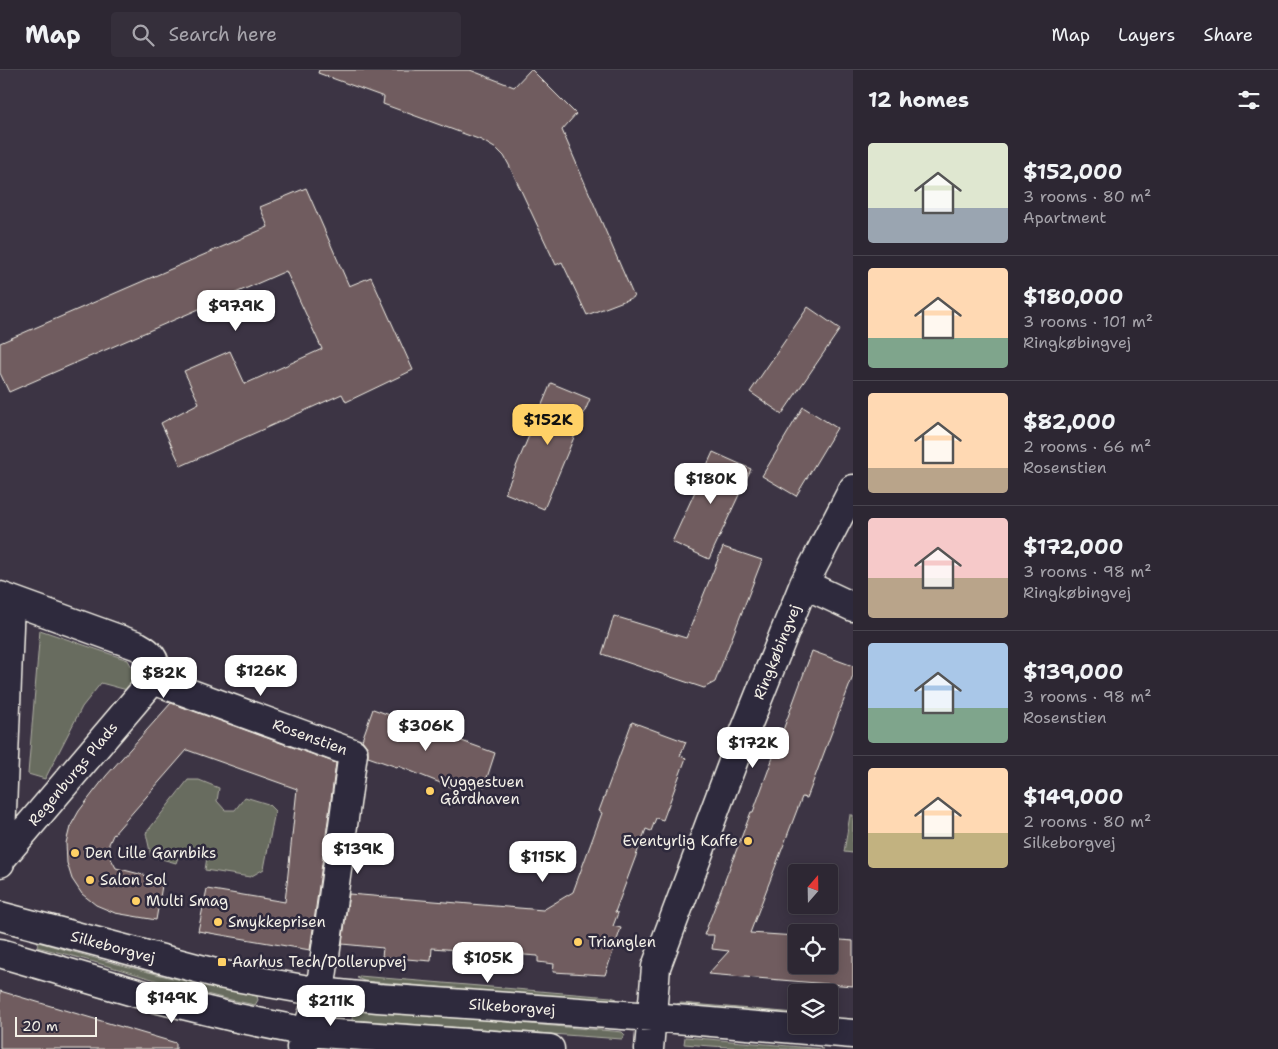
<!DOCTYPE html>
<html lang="en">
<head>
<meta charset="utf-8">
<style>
	:root { --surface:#2d2733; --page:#352f3b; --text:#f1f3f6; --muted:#a7a5ac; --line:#48444e; --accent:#ffd166 }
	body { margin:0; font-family:"Shantell Sans",sans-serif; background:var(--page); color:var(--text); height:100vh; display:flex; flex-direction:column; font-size:19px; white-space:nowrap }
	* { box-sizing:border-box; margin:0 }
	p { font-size:16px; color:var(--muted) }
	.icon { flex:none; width:28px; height:28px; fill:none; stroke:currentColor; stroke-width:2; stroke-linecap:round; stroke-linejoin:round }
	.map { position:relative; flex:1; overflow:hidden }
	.drawer { display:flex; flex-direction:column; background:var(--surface); width:425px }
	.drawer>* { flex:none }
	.needle { width:32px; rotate:20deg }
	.buttons { position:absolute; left:788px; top:794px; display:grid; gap:10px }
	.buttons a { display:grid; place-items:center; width:50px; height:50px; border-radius:5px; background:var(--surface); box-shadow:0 2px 12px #0003,0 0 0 1px var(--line); font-size:25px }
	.scale { position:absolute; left:15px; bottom:12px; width:82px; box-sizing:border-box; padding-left:5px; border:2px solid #f4f1e8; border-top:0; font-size:14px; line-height:18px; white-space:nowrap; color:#f4f1e8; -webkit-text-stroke:4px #2f2a3d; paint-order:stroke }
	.price { position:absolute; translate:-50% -42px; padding:0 11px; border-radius:10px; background:#fff; color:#222; font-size:16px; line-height:32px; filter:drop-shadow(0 1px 2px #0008) }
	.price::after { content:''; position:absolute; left:50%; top:30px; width:15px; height:11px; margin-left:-8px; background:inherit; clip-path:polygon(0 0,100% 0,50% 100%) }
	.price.selected { background:var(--accent); color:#111 }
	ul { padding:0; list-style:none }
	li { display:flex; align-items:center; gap:15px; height:125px; padding:0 15px }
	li+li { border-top:1px solid var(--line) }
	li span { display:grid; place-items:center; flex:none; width:140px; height:100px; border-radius:5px; color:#555 }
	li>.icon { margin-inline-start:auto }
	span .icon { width:60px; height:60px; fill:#fffc; stroke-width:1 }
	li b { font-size:21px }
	h2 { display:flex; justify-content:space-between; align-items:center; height:60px; padding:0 15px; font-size:21px }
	header { display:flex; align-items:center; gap:30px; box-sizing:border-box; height:70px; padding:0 25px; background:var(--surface); border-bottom:1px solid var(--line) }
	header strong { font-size:24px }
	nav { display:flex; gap:28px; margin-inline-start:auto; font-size:18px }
	.search { width:350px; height:45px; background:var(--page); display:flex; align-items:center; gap:12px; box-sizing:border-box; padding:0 18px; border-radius:5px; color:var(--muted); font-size:19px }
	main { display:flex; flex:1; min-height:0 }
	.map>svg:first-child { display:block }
</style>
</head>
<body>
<header>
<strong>Map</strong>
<div class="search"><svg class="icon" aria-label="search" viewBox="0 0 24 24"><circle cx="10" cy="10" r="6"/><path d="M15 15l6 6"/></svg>Search here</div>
<nav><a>Map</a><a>Layers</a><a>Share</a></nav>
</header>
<main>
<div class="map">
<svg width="853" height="979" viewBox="0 0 853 979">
	<rect width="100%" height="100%" fill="#3c3444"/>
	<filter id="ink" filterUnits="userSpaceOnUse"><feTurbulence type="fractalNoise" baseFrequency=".02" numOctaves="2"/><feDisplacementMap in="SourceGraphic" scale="10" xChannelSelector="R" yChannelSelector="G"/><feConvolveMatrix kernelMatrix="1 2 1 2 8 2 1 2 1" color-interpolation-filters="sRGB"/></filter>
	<g filter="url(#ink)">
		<!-- green -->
		<path fill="#686c5e" stroke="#aeaea3" d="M40 560 128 590 137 606 127 620 101 613 82 637 45 709 28 704Z
			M188 710H199L219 718 217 731 225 740H235L245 727 268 734 275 741 264 799 250 807 205 800 207 787 180 782 176 793 151 786 146 763Z
			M850 745H853V783L844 782Z
			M38 872 102 890 168 907 257 926 258 930 255 935C181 921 110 894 37 877Z
			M359 906 611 927 617 929 616 932 364 911 357 908Z
			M681 933 796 943V946L676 936 677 934Z
			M353 939 612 961 622 962 625 965 622 969 352 950Z
			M685 967 823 979C777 979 730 978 684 974Z"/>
		<!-- building -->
		<path fill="#705c5e" stroke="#f4f1e8" d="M319 0H470L514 17 530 0H532L576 44 562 60 634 227 587 245 562 192 556 195 509 95 504 86 498 80 481 70 383 34 384 27 318 3Z
			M306 118 349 216 371 207 413 300 346 332 342 324 181 396 161 353 199 333 184 301 230 281 245 314 322 279 286 201 9 322 0 303V273L268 157 260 137Z
			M808 237 840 259 782 344 750 322Z
			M551 313 590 329 544 439 505 423Z
			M803 337 837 358 796 426 762 406Z
			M713 382 751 399 709 489 672 472Z
			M723 477 762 490 715 612 704 618 602 584 614 546 686 568Z
			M812 581 853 596V606L807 728 802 727 750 863 796 866V895H829V869L853 871V916L708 904 729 881 712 879 714 865H704L751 742H753Z
			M171 633 336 693 310 880 198 861 207 819 285 832 297 719 187 680 113 765 109 774V785L116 798 163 810 156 850 115 843 96 835 82 824 72 809 67 793 66 773 70 757 79 741 106 706Z
			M373 639 495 683 484 717 461 710 458 720 398 696 397 697 368 687V678L362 670Z
			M632 652 686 672 680 686 686 688 663 750 656 748 651 761 646 759 615 842 618 843 613 856 621 858 605 905 553 902 554 894 538 892V886L432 878 431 891 382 887 383 878 342 874 349 824 543 840 573 822 602 743 599 741Z
			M0 921 176 973V979H0Z"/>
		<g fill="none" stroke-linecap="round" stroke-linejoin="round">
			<!-- minor casing -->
			<g stroke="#f4f1e8" stroke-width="31">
				<path id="minor" d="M804 514 853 537
					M0 526 138 576C153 584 159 593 153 610L1 789
					M153 610 353 683 320 922 301 978
					M0 793 10 530
					M0 846 219 904 320 922 378 928 652 947 853 964
					M0 883 158 929 233 947 306 962 550 979
					M649 979 656 897 739 676 804 514 853 419"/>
			</g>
			<!-- minor -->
			<use href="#minor" stroke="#2f2a3d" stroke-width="28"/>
		</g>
	</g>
	<!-- markers -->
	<g fill="#ffd166" stroke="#2f2a3d" stroke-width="2">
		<circle cx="430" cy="721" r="5"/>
		<circle cx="748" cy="771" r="5"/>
		<circle cx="75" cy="783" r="5"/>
		<circle cx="90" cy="810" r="5"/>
		<circle cx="136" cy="831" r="5"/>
		<circle cx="218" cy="852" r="5"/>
		<circle cx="578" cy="872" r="5"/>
		<rect x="217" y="887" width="10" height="10" rx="2.5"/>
	</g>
	<g text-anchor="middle" stroke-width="5" stroke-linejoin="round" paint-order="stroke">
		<!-- street labels -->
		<g font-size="15" fill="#f4f1e8" stroke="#2f2a3d">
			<text transform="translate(777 582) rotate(-68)" y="5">Ringkøbingvej</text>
			<text transform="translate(310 667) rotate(20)" y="5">Rosenstien</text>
			<text transform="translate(73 704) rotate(-50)" y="5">Regenburgs Plads</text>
			<text transform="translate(113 877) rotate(15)" y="5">Silkeborgvej</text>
			<text transform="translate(512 937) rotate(4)" y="5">Silkeborgvej</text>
		</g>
		<!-- poi labels -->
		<g font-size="15" fill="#f4f1e8" stroke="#2f2a3d" text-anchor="start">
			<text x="440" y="717">Vuggestuen<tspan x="440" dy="17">Gårdhaven</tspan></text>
			<text x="738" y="776" text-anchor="end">Eventyrlig Kaffe</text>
			<text x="85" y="788">Den Lille Garnbiks</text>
			<text x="100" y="815">Salon Sol</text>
			<text x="146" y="836">Multi Smag</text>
			<text x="228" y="857">Smykkeprisen</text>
			<text x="588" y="877">Trianglen</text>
			<text x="232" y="897">Aarhus Tech/Dollerupvej</text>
		</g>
	</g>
</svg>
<div class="buttons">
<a><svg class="needle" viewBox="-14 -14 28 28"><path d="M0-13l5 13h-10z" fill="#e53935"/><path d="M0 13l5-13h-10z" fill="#a7a5ac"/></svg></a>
<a><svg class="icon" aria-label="locate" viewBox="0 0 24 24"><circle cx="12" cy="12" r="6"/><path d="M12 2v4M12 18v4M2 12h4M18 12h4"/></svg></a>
<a><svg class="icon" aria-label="layers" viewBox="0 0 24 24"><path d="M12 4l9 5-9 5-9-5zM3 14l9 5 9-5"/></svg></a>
</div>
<div class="scale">20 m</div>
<b class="price" style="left:236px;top:262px">$97.9K</b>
<b class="price selected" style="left:548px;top:376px">$152K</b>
<b class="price" style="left:711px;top:435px">$180K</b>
<b class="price" style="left:261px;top:627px">$126K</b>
<b class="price" style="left:164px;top:629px">$82K</b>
<b class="price" style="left:426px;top:682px">$306K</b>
<b class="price" style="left:753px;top:699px">$172K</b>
<b class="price" style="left:358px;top:805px">$139K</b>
<b class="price" style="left:543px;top:813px">$115K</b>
<b class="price" style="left:488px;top:914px">$105K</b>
<b class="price" style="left:172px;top:954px">$149K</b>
<b class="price" style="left:331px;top:957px">$211K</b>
</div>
<section class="drawer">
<h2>12 homes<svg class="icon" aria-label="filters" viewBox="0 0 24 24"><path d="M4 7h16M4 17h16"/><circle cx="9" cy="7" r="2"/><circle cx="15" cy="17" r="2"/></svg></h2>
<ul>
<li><span style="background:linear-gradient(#dfe7d0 65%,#9aa5b1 0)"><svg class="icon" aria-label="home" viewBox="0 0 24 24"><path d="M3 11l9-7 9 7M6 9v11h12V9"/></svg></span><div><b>$152,000</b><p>3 rooms · 80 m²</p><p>Apartment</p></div></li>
<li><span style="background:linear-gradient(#ffd9b3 70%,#7fa58c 0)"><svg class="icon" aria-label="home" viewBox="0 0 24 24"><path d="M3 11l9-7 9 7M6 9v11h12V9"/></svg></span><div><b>$180,000</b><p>3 rooms · 101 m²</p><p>Ringkøbingvej</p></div></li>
<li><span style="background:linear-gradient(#ffd9b3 75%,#b9a48a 0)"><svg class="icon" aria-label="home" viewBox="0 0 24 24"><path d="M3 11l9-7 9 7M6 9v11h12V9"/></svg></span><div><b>$82,000</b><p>2 rooms · 66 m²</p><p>Rosenstien</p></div></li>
<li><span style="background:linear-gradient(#f6c9c9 60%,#b9a48a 0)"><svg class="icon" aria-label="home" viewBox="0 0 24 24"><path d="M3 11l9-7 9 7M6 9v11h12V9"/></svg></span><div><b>$172,000</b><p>3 rooms · 98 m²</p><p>Ringkøbingvej</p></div></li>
<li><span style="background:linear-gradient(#a9c7e8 65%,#7fa58c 0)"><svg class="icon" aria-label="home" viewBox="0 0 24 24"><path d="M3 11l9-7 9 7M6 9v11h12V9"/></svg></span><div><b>$139,000</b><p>3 rooms · 98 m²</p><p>Rosenstien</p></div></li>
<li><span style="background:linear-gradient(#ffd9b3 65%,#c2b280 0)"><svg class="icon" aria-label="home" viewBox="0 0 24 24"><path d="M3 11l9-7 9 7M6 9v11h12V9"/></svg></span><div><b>$149,000</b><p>2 rooms · 80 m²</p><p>Silkeborgvej</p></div></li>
</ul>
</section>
</main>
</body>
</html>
